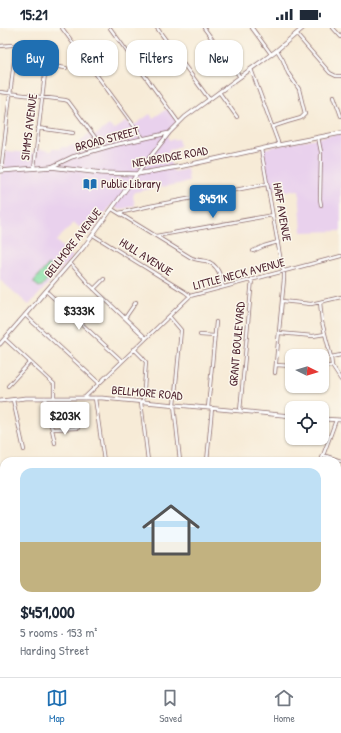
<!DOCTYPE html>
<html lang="en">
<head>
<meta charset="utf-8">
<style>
	:root { --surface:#fff; --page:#f6f6f7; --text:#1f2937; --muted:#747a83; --line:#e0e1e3; --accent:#1f6fb2 }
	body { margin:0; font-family:"Patrick Hand",sans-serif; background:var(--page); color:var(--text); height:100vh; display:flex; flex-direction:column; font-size:15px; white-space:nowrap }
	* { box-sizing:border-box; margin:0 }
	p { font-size:13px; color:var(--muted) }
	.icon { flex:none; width:22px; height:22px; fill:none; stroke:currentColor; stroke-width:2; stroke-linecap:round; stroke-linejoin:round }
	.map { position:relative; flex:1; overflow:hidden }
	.side { position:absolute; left:0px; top:429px; width:341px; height:220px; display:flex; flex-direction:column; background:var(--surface); border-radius:12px 12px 0 0; box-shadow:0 1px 3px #0004 }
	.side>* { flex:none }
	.hud { position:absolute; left:12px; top:12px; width:317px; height:36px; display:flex; gap:8px }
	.needle { width:26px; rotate:95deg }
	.buttons { position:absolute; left:285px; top:321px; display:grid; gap:8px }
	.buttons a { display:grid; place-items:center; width:44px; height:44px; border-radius:8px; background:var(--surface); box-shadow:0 1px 3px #0004; font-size:20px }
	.price { position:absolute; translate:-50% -34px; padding:0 9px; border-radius:4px; background:#fff; color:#222; font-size:13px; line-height:26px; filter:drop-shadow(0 1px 2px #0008) }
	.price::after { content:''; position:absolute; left:50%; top:24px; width:12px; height:9px; margin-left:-6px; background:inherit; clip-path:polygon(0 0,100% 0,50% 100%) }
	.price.on { background:var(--accent); color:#fff }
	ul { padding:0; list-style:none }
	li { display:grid; align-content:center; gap:8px; height:212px; padding:0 20px }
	li span { display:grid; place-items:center; height:124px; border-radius:12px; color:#555 }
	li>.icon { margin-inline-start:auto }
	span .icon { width:72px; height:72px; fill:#fffc; stroke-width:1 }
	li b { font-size:17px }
	.chip { padding:0 14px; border-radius:12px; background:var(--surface); box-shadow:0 1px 3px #0004; font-size:14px; line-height:36px }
	.chip.on { background:var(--accent); color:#fff }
	.status { display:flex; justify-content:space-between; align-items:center; height:28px; padding:0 20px; background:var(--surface); direction:ltr }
	.status svg { height:11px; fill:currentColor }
	.dock { display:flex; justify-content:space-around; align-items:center; height:56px; border-top:1px solid var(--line); background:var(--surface); font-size:11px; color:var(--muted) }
	.dock a { display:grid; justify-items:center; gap:2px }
	.dock .on { color:var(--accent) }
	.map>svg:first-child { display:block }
</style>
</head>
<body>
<div class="status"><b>15:21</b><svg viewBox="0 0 49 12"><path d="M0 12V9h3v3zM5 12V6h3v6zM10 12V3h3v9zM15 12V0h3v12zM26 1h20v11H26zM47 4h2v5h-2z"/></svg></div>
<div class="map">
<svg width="341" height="649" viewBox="0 0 341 649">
	<rect width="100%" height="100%" fill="#fbf7ec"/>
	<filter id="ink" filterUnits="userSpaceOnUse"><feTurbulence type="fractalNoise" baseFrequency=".025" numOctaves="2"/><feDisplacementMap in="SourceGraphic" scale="8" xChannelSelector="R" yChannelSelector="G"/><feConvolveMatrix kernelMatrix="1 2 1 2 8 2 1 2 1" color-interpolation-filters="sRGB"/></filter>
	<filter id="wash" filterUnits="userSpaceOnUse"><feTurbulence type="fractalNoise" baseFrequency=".012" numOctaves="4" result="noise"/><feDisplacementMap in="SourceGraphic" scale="16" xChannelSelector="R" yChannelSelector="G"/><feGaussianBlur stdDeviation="0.9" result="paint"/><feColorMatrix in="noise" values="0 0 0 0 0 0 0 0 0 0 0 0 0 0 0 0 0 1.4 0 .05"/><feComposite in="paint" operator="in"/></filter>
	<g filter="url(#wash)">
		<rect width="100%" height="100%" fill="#f7ebd7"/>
		<!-- built -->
		<path fill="#e9d1ed" d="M168 80 178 95 167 107 169 112 178 111 180 118 168 122 173 144 187 141 189 154 135 164 133 168 135 178 119 182 112 176 90 207 74 195 56 213 73 229 29 277 0 252V145H3L6 123 33 125 38 121 52 123V121H58L60 120 61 119H66L78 116 89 105 93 109 109 97 114 102 127 93 131 97 136 96 150 86 153 90Z
			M341 105V203L302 204 299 162 289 163 269 160 262 121Z
			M341 532V626L337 625V544Z"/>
		<!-- grass -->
		<path fill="#84dfa5" stroke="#677f68" d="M48 237 55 243 54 245 42 258 39 259 34 255V253L47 238Z"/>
	</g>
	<g filter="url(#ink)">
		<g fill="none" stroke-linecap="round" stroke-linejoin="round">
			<!-- street casing -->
			<g stroke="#876667" stroke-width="4">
				<path id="street" d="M62 0 143 110
					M110 0 179 95
					M157 0 209 71
					M204 0 240 49
					M252 0 271 26
					M333 0 341 9
					M296 6 330 45 336 48H341
					M0 18 23 16
					M14 33 66 40
					M251 41 279 117
					M0 64 65 72 68 73 103 120
					M219 64 237 89
					M334 68 341 88
					M272 99 287 94 301 90 305 86 299 61 288 45 283 32 277 22
					M38 100 73 105
					M318 109 321 124 320 171 321 177
					M261 121 282 239 284 243V251L275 345
					M34 140 46 37
					M1 143 16 16
					M112 181 190 229C195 232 200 232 206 233 218 236 221 248 223 259
					M119 185 150 178 267 156
					M93 207 185 264 190 268
					M156 208 273 187
					M253 223 264 218 278 214
					M70 235 89 256 146 310
					M94 261 104 251
					M46 263 122 333
					M282 273 311 276 341 269
					M320 274 322 294 331 329 332 338 341 352
					M25 287 99 355
					M169 288 181 302 174 377 180 433
					M125 290 136 274
					M279 305 313 308 325 306
					M200 307 215 308
					M5 311 54 356V370
					M134 321 142 329 146 334 143 374
					M331 329 341 327
					M276 337 292 338
					M322 339 332 338
					M8 358 30 334
					M45 370 55 415
					M84 370 190 268 341 228
					M95 370 104 433
					M13 372 24 422
					M141 374 148 433
					M208 380 216 294
					M240 383 252 251
					M52 401 78 400
					M323 427 341 433
					M207 433 212 380
					M321 433 336 392
					M0 465 4 484
					M337 471 341 472
					M337 510 341 512
					M0 519H4
					M337 534 341 522
					M0 550 4 551
					M0 582H4
					M0 609 4 607
					M337 628H341
					M0 642 4 640
					M15 645 16 649
					M127 645 128 649
					M74 649 76 645
					M149 649H158
					M185 649V645
					M297 649 298 645"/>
			</g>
			<!-- secondary casing -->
			<g stroke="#876667" stroke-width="4.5">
				<path id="secondary" d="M51 139 72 129 114 117 169 105
					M0 316 83 220 143 138 169 105 185 89 277 22 303 0
					M0 373 26 370H102L292 388
					M322 391 341 392"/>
			</g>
			<!-- primary casing -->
			<g stroke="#876667" stroke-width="5">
				<path id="primary" d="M0 143 51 139 102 145 137 146 183 138 279 117 341 105"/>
			</g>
			<!-- street -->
			<use href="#street" stroke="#fff" stroke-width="2.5"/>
			<!-- secondary -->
			<use href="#secondary" stroke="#fff" stroke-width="3"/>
			<!-- primary -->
			<use href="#primary" stroke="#fff" stroke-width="3.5"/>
		</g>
	</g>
	<!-- icons -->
	<defs>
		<g id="library-bare" transform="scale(1.08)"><path d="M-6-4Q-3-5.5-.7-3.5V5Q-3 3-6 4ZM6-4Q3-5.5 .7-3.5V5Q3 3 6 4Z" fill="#1f6fb2" stroke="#fbf7ec" stroke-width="2.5" paint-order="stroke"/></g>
	</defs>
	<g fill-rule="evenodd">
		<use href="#library-bare" x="90" y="156"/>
	</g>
	<g text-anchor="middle" stroke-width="3" stroke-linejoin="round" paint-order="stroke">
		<!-- street labels -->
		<g font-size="12" fill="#4a1f2b" stroke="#fbf7ec">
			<text transform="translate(29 99) rotate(-83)" y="4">SIMMS AVENUE</text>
			<text transform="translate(107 111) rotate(-15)" y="4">BROAD STREET</text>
			<text transform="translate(170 129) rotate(-10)" y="4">NEWBRIDGE ROAD</text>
			<text transform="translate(282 184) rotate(80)" y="4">HAFF AVENUE</text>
			<text transform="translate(73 215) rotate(-52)" y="4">BELLMORE AVENUE</text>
			<text transform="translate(146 229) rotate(32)" y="4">HULL AVENUE</text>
			<text transform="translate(239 246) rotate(-15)" y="4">LITTLE NECK AVENUE</text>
			<text transform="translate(237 316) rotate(-85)" y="4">GRANT BOULEVARD</text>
			<text transform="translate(147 365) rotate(5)" y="4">BELLMORE ROAD</text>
		</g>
		<!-- poi labels -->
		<g font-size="12" fill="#4a1f2b" stroke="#fbf7ec" text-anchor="start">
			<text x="101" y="160">Public Library</text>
		</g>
	</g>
</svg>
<div class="buttons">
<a><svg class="needle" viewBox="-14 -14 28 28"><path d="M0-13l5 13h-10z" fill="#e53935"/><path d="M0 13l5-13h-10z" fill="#747a83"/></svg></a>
<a><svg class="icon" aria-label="locate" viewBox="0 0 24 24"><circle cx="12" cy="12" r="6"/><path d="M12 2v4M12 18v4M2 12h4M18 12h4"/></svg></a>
</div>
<b class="price on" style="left:213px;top:191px">$451K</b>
<b class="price" style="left:79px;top:303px">$333K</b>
<b class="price" style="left:65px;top:408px">$203K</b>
<div class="hud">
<a class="chip on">Buy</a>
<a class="chip">Rent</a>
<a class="chip">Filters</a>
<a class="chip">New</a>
</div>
<section class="side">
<ul>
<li><span style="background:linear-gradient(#bfe0f5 60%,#c2b280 0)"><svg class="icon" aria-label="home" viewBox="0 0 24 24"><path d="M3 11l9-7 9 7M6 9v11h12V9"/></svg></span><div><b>$451,000</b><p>5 rooms · 153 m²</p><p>Harding Street</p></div></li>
</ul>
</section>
</div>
<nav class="dock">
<a class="on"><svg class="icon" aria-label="map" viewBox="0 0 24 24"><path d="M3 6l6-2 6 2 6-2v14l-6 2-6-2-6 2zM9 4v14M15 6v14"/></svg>Map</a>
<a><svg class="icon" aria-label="saved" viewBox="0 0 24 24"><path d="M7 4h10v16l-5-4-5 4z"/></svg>Saved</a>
<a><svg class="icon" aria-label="home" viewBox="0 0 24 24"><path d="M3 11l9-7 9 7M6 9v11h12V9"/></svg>Home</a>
</nav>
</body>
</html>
